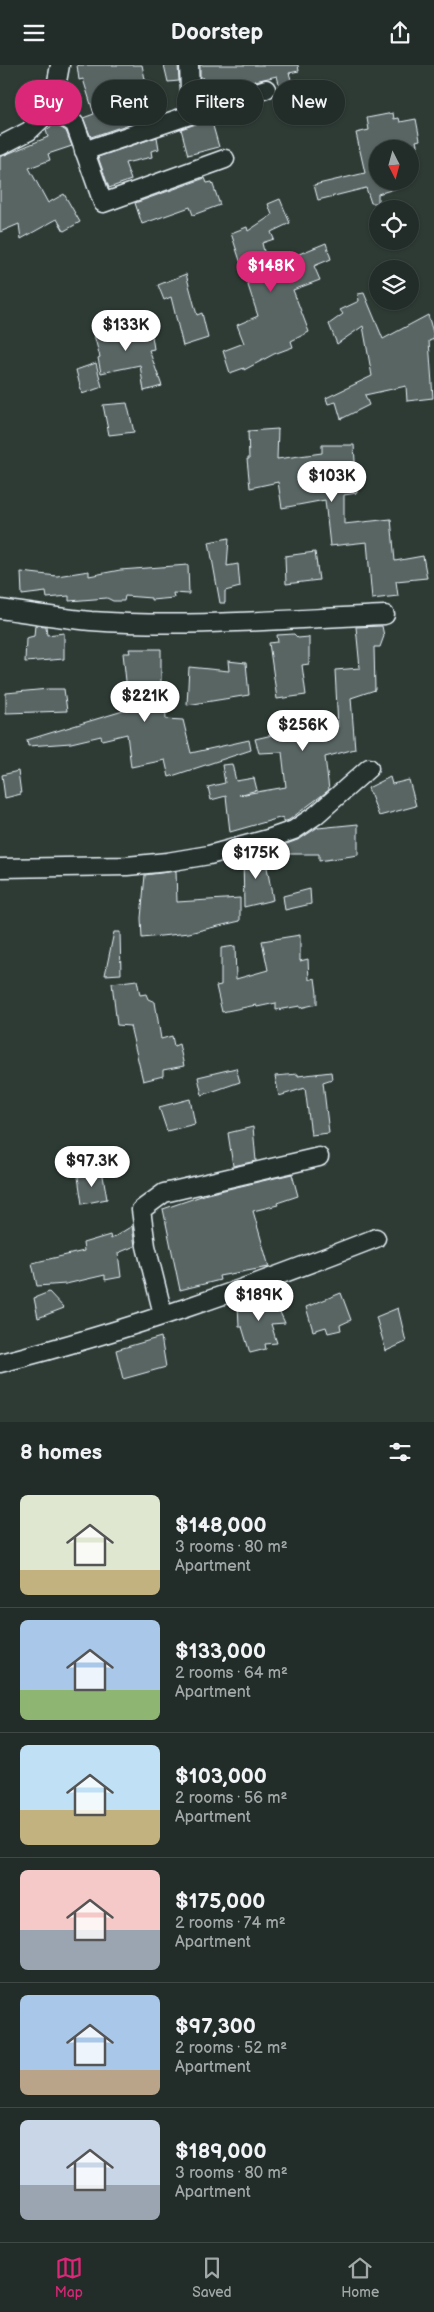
<!DOCTYPE html>
<html lang="en">
<head>
<meta charset="utf-8">
<style>
	:root { --surface:#222c28; --page:#2e3834; --text:#f1f3f6; --muted:#a2a7a8; --line:#3f4845; --accent:#db2777 }
	body { margin:0; font-family:"Balsamiq Sans",sans-serif; background:var(--page); color:var(--text); height:100vh; display:flex; flex-direction:column; font-size:19px; white-space:nowrap }
	* { box-sizing:border-box; margin:0 }
	p { font-size:16px; color:var(--muted) }
	.icon { flex:none; width:28px; height:28px; fill:none; stroke:currentColor; stroke-width:2; stroke-linecap:round; stroke-linejoin:round }
	.map { position:relative; height:1357px; overflow:hidden }
	.drawer { display:flex; flex-direction:column; background:var(--surface); flex:1 }
	.drawer>* { flex:none }
	.guide { position:absolute; left:15px; top:15px; width:405px; height:45px; display:flex; gap:10px }
	.needle { width:32px; rotate:174deg }
	.controls { position:absolute; left:369px; top:75px; display:grid; gap:10px }
	.controls a { display:grid; place-items:center; width:50px; height:50px; border-radius:50%; background:var(--surface); box-shadow:0 1px 4px #0004,0 0 0 1px var(--line); font-size:25px }
	.price { position:absolute; translate:-50% -42px; padding:0 11px; border-radius:18px; background:#fff; color:#222; font-size:16px; line-height:32px; filter:drop-shadow(0 1px 2px #0008) }
	.price::after { content:''; position:absolute; left:50%; top:30px; width:15px; height:11px; margin-left:-8px; background:inherit; clip-path:polygon(0 0,100% 0,50% 100%) }
	.price.current { background:var(--accent); color:#fff }
	ul { padding:0; list-style:none }
	li { display:flex; align-items:center; gap:15px; height:125px; padding:0 20px }
	li+li { border-top:1px solid var(--line) }
	li span { display:grid; place-items:center; flex:none; width:140px; height:100px; border-radius:8px; color:#555 }
	li>.icon { margin-inline-start:auto }
	span .icon { width:60px; height:60px; fill:#fffc; stroke-width:1 }
	li b { font-size:21px }
	h2 { display:flex; justify-content:space-between; align-items:center; height:60px; padding:0 20px; font-size:21px }
	.chip { padding:0 18px; border-radius:22px; background:var(--surface); box-shadow:0 1px 4px #0004,0 0 0 1px var(--line); font-size:18px; line-height:45px }
	.chip.current { background:var(--accent); color:#fff }
	header { display:flex; justify-content:space-between; align-items:center; height:65px; padding:0 20px; background:var(--surface); font-size:22px; font-weight:700 }
	.tab-bar { display:flex; justify-content:space-around; align-items:center; height:70px; border-top:1px solid var(--line); background:var(--surface); font-size:14px; color:var(--muted) }
	.tab-bar a { display:grid; justify-items:center; gap:2px }
	.tab-bar .current { color:var(--accent) }
	.map>svg:first-child { display:block }
</style>
</head>
<body>
<header><svg class="icon" aria-label="menu" viewBox="0 0 24 24"><path d="M4 6h16M4 12h16M4 18h16"/></svg>Doorstep<svg class="icon" aria-label="share" viewBox="0 0 24 24"><path d="M12 15V3M7 8l5-5 5 5M5 13v7h14v-7"/></svg></header>
<div class="map">
<svg width="434" height="1357" viewBox="0 0 434 1357">
	<rect width="100%" height="100%" fill="#2e3b35"/>
	<filter id="ink" filterUnits="userSpaceOnUse"><feTurbulence type="fractalNoise" baseFrequency=".02" numOctaves="2"/><feDisplacementMap in="SourceGraphic" scale="10" xChannelSelector="R" yChannelSelector="G"/><feConvolveMatrix kernelMatrix="1 2 1 2 8 2 1 2 1" color-interpolation-filters="sRGB"/></filter>
	<g filter="url(#ink)">
		<!-- building -->
		<path fill="#596563" stroke="#e8f1f8" d="M77 0H142L153 51 91 72 83 53 94 49 83 14 79 15Z
			M164 0H178L179 16 168 17Z
			M200 0H298L299 6 289 8 296 30 283 34 277 11 246 18 247 19 208 33 202 12H200Z
			M393 48 394 54 399 53 400 57 416 54 420 75 416 76 418 84H378V116H407V120L378 129V138H371L366 123 318 135 314 120 365 108 356 68 369 65 367 53Z
			M211 54 219 82 188 90 181 64Z
			M55 59 66 66 72 81 48 89 50 95 29 103 48 138 64 129 80 157 64 166 57 154 21 174 19 159 0 167V92L48 72 46 65Z
			M157 72 159 84 151 86 152 92 125 98 131 115 109 123 98 92Z
			M205 113 207 118 212 117 220 140 193 150 190 142 142 159 135 138Z
			M280 134 290 158 271 167 274 174 262 178 268 203 300 195 299 189 326 178 331 194 314 201 320 215 293 225 309 267 291 276 293 282 274 289 244 305V303L230 308 223 286 244 278 237 260 258 251 231 168 247 162 248 166 272 150 268 139Z
			M186 209 197 250 202 248 208 273 183 281 171 232 164 235 158 220Z
			M364 228 383 274 428 250 434 271V274L429 276 433 333 407 336 406 321 365 330 369 340 341 354 336 337 328 339 326 333 372 311 363 261 337 279 329 259 343 249 340 245 359 236 358 229Z
			M117 254 121 270 135 271 134 265 141 263 144 271H152L154 284 149 285 162 321 144 326 140 300 101 308 98 293 100 292 91 259Z
			M96 298 102 322 82 329 76 305Z
			M127 338 134 367 109 370 103 340Z
			M278 364 277 394 322 388V380H354L357 428 344 430V459L391 454 395 496 423 491 427 513 396 516 398 531 372 534 367 477 330 481 325 435 282 443 278 417 250 423 247 394H249L248 366Z
			M229 473 227 501 238 499 240 522 225 526V538H220L209 477Z
			M315 487 319 515 286 519 285 491Z
			M188 500 189 529 173 528 174 533 151 535V533L125 531 124 536H113L107 533 69 536V531L47 533 46 527 22 530 21 507 57 511 89 506V511L120 505Z
			M35 560 46 561 47 570 64 568V594L25 597 26 573 34 571Z
			M382 561 384 571 380 582H374L375 625 351 633 355 684 325 692 329 725 289 755 283 757V752L230 767 226 731 211 735 208 722 225 718 222 700 232 699 236 716 254 713 257 725 239 730 286 722 282 687 259 688 255 674 281 668 324 666 338 662 335 605 360 603 356 562Z
			M294 569 298 573 309 572V599L302 600 306 630 277 634 269 578 278 577 277 570Z
			M129 584H161V634L165 633 166 654 183 655 191 688 249 675 251 685 169 712 165 695 131 702 127 669 102 675 101 671 71 678 28 681 27 675 123 646 121 635H128L123 588H130Z
			M228 596 246 598 249 630 187 640 189 602 229 606Z
			M48 624H64L67 646 6 648V628Z
			M18 706 21 729 5 733 2 710Z
			M390 712 392 719 409 715 416 741 379 751 368 723Z
			M358 759V790L319 796V789H284V780L300 774 318 762V763Z
			M264 786 273 835 244 842 243 792Z
			M176 806 177 837 240 833V856L189 868 142 873 141 853 145 810Z
			M310 824 311 839 285 845 283 831Z
			M114 867H120L121 909 105 910Z
			M300 870V896L308 894 309 915 315 913 317 928V939L300 943V941L276 945V938L257 942 256 940 222 947 216 921 221 920V883L235 881 236 914 268 905 262 876Z
			M137 915 140 930 146 929 148 934 155 937 161 974 172 971 174 981 179 979 184 1001 163 1005V1011L143 1016 130 961 117 960 112 918Z
			M236 1003 240 1017 202 1030 198 1012Z
			M331 1007 332 1014 323 1017 329 1068 311 1070 305 1023 279 1031 275 1011 298 1009V1011Z
			M190 1034 195 1059 167 1066 159 1042Z
			M253 1062 256 1096 233 1101 228 1068Z
			M102 1105 107 1134 82 1139 78 1112Z
			M292 1109 298 1131 277 1138 278 1140 253 1146 269 1202 219 1211 220 1215 180 1225 163 1144 207 1129Z
			M132 1161 135 1181 118 1188 121 1212 105 1215V1210L66 1219 37 1221 32 1198 84 1186 83 1178 110 1170 111 1174Z
			M49 1227 64 1243 38 1253 34 1233Z
			M341 1228 351 1255 340 1260 341 1265 328 1268 326 1262 313 1266 306 1242Z
			M272 1230 285 1258 271 1259 277 1278 265 1279 266 1284 250 1288 242 1262H239L238 1238Z
			M398 1243 406 1277 386 1286 376 1252Z
			M161 1272 166 1302 123 1314 116 1285Z"/>
		<g fill="none" stroke-linecap="round" stroke-linejoin="round">
			<!-- street casing -->
			<g stroke="#e8f1f8" stroke-width="21">
				<path id="street" d="M189 0 191 50
					M52 44 75 59 103 138 225 94
					M0 81 29 66 52 44 60 0
					M84 86 266 24
					M0 544C30 548 61 553 91 556 188 563 288 554 385 550
					M0 803 127 801 167 797 209 790 268 774 294 765 316 750 369 703
					M163 1249 146 1181 141 1145 164 1128 319 1092
					M0 1298C128 1266 253 1221 376 1173"/>
			</g>
			<!-- street -->
			<use href="#street" stroke="#26332d" stroke-width="18"/>
		</g>
	</g>
</svg>
<div class="controls">
<a><svg class="needle" viewBox="-14 -14 28 28"><path d="M0-13l5 13h-10z" fill="#e53935"/><path d="M0 13l5-13h-10z" fill="#a2a7a8"/></svg></a>
<a><svg class="icon" aria-label="locate" viewBox="0 0 24 24"><circle cx="12" cy="12" r="6"/><path d="M12 2v4M12 18v4M2 12h4M18 12h4"/></svg></a>
<a><svg class="icon" aria-label="layers" viewBox="0 0 24 24"><path d="M12 4l9 5-9 5-9-5zM3 14l9 5 9-5"/></svg></a>
</div>
<b class="price current" style="left:271px;top:228px">$148K</b>
<b class="price" style="left:126px;top:287px">$133K</b>
<b class="price" style="left:332px;top:438px">$103K</b>
<b class="price" style="left:145px;top:658px">$221K</b>
<b class="price" style="left:303px;top:687px">$256K</b>
<b class="price" style="left:256px;top:815px">$175K</b>
<b class="price" style="left:92px;top:1123px">$97.3K</b>
<b class="price" style="left:259px;top:1257px">$189K</b>
<div class="guide">
<a class="chip current">Buy</a>
<a class="chip">Rent</a>
<a class="chip">Filters</a>
<a class="chip">New</a>
</div>
</div>
<section class="drawer">
<h2>8 homes<svg class="icon" aria-label="filters" viewBox="0 0 24 24"><path d="M4 7h16M4 17h16"/><circle cx="9" cy="7" r="2"/><circle cx="15" cy="17" r="2"/></svg></h2>
<ul>
<li><span style="background:linear-gradient(#dfe7d0 75%,#c2b280 0)"><svg class="icon" aria-label="home" viewBox="0 0 24 24"><path d="M3 11l9-7 9 7M6 9v11h12V9"/></svg></span><div><b>$148,000</b><p>3 rooms · 80 m²</p><p>Apartment</p></div></li>
<li><span style="background:linear-gradient(#a9c7e8 70%,#8fb573 0)"><svg class="icon" aria-label="home" viewBox="0 0 24 24"><path d="M3 11l9-7 9 7M6 9v11h12V9"/></svg></span><div><b>$133,000</b><p>2 rooms · 64 m²</p><p>Apartment</p></div></li>
<li><span style="background:linear-gradient(#bfe0f5 65%,#c2b280 0)"><svg class="icon" aria-label="home" viewBox="0 0 24 24"><path d="M3 11l9-7 9 7M6 9v11h12V9"/></svg></span><div><b>$103,000</b><p>2 rooms · 56 m²</p><p>Apartment</p></div></li>
<li><span style="background:linear-gradient(#f6c9c9 60%,#9aa5b1 0)"><svg class="icon" aria-label="home" viewBox="0 0 24 24"><path d="M3 11l9-7 9 7M6 9v11h12V9"/></svg></span><div><b>$175,000</b><p>2 rooms · 74 m²</p><p>Apartment</p></div></li>
<li><span style="background:linear-gradient(#a9c7e8 75%,#b9a48a 0)"><svg class="icon" aria-label="home" viewBox="0 0 24 24"><path d="M3 11l9-7 9 7M6 9v11h12V9"/></svg></span><div><b>$97,300</b><p>2 rooms · 52 m²</p><p>Apartment</p></div></li>
<li><span style="background:linear-gradient(#c9d6e8 65%,#9aa5b1 0)"><svg class="icon" aria-label="home" viewBox="0 0 24 24"><path d="M3 11l9-7 9 7M6 9v11h12V9"/></svg></span><div><b>$189,000</b><p>3 rooms · 80 m²</p><p>Apartment</p></div></li>
</ul>
</section>
<nav class="tab-bar">
<a class="current"><svg class="icon" aria-label="map" viewBox="0 0 24 24"><path d="M3 6l6-2 6 2 6-2v14l-6 2-6-2-6 2zM9 4v14M15 6v14"/></svg>Map</a>
<a><svg class="icon" aria-label="saved" viewBox="0 0 24 24"><path d="M7 4h10v16l-5-4-5 4z"/></svg>Saved</a>
<a><svg class="icon" aria-label="home" viewBox="0 0 24 24"><path d="M3 11l9-7 9 7M6 9v11h12V9"/></svg>Home</a>
</nav>
</body>
</html>
